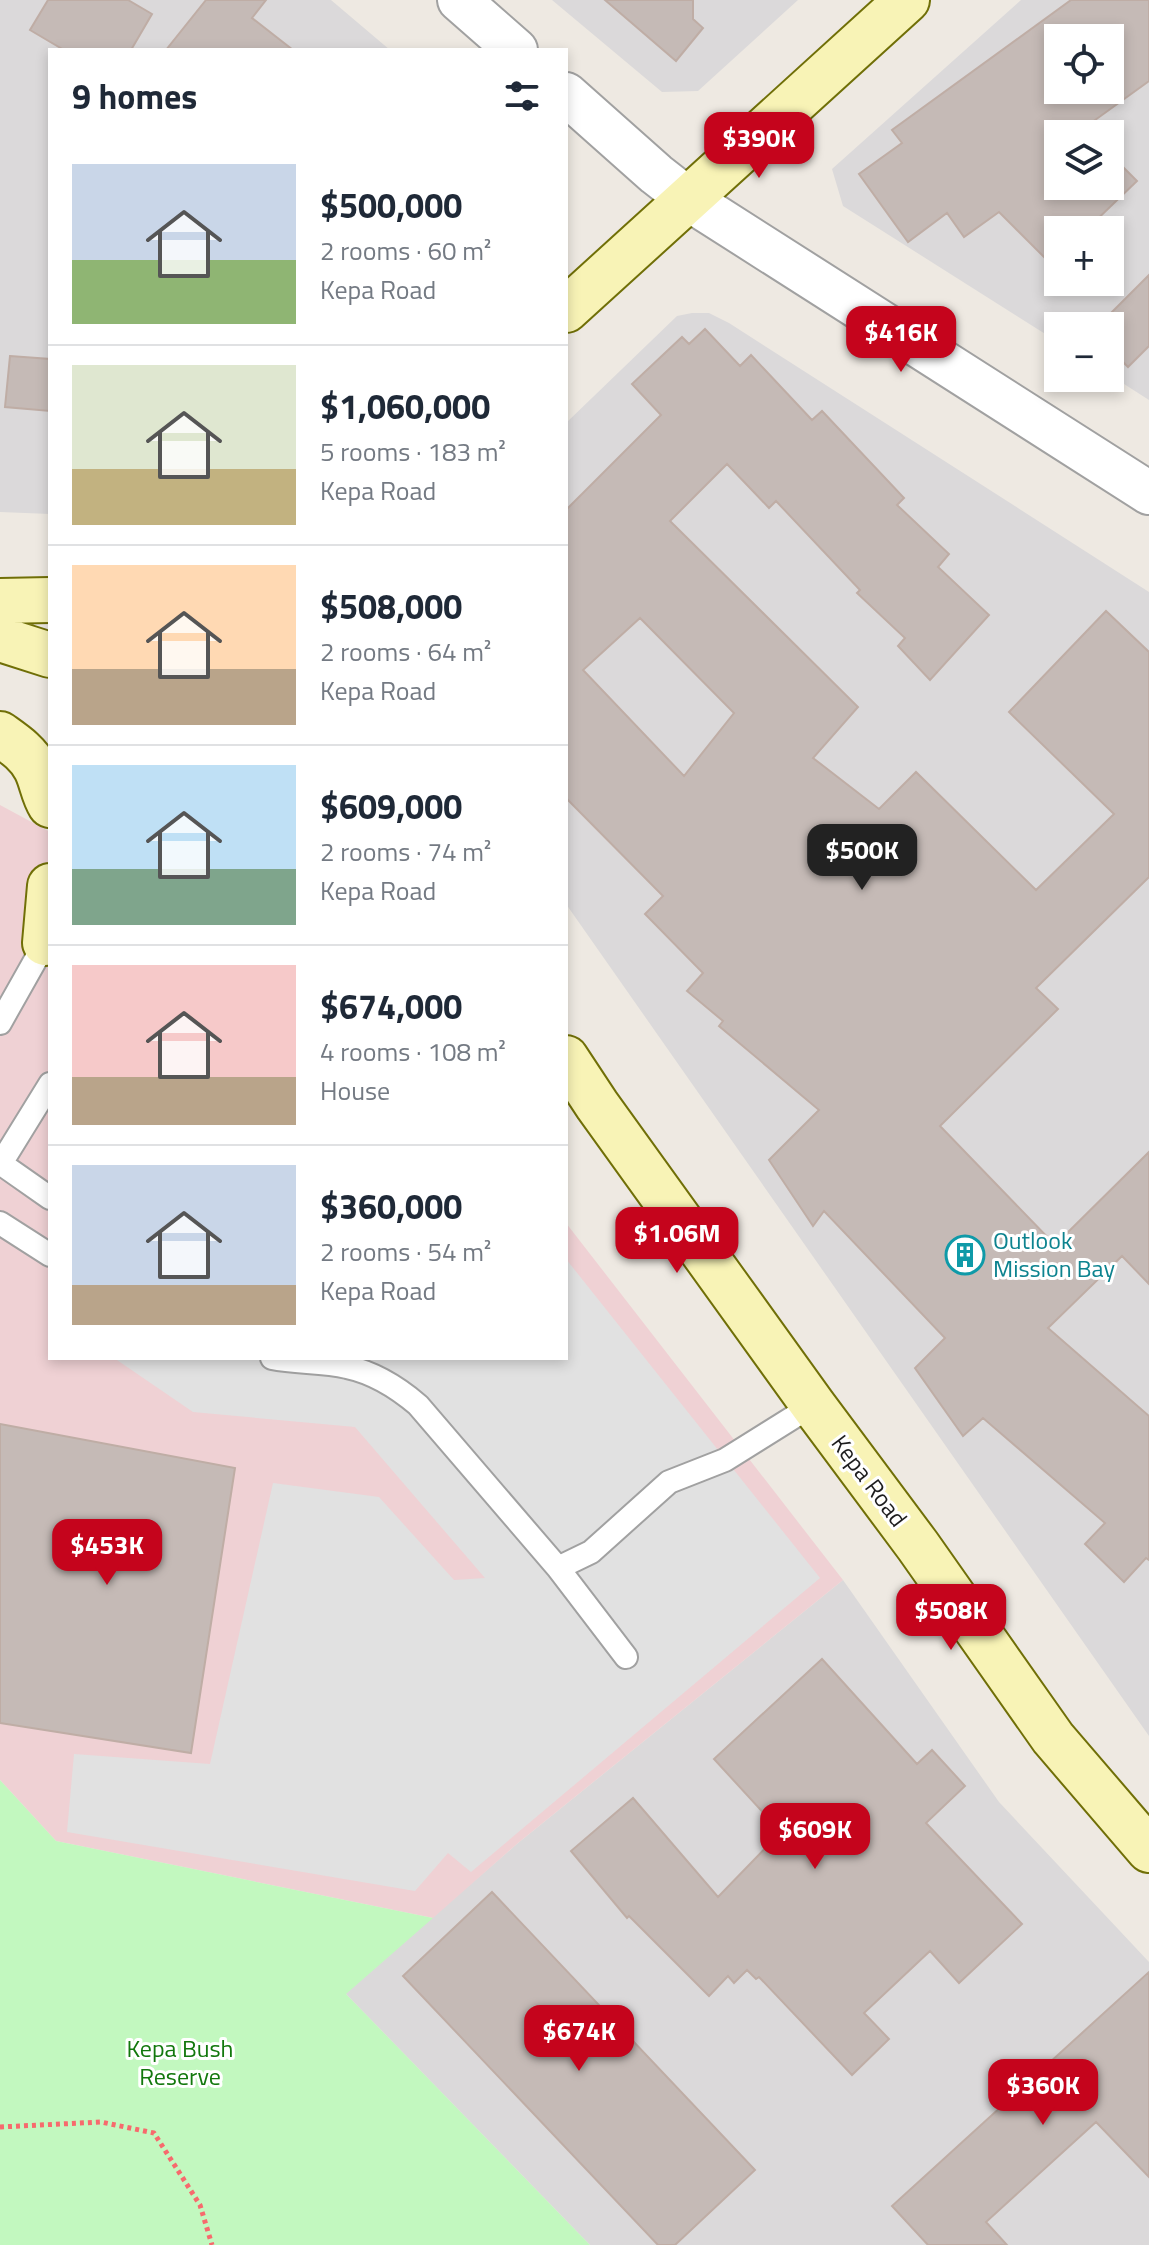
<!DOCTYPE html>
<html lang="en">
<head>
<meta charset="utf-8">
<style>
	:root { --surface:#fff; --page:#f6f6f7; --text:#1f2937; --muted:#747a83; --line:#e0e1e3; --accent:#c5041c }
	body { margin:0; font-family:"Titillium Web",sans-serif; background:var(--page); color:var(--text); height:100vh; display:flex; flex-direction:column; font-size:30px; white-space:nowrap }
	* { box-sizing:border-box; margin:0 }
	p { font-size:26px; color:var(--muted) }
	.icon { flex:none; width:44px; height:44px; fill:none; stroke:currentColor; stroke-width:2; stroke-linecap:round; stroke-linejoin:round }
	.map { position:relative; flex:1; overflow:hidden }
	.side { position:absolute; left:48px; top:48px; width:520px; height:1312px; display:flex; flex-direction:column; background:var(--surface); border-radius:0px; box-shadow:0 4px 12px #0003 }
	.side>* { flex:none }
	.fabs { position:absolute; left:1044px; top:24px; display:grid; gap:16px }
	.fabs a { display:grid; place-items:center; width:80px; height:80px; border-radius:0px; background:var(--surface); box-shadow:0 4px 12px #0003; font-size:40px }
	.price { position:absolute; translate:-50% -68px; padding:0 18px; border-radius:16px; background:var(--accent); color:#fff; font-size:26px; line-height:52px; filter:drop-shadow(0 2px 4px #0008) }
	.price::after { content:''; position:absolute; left:50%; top:48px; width:24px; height:18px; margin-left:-12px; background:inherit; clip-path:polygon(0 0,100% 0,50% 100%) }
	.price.active { background:#222; color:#fff }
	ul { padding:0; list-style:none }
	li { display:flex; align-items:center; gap:24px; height:200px; padding:0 24px }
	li+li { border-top:2px solid var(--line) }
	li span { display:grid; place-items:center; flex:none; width:224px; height:160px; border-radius:0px; color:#555 }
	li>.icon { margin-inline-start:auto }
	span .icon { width:96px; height:96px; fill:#fffc; stroke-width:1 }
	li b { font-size:34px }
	h2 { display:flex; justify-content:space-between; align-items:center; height:96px; padding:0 24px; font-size:34px }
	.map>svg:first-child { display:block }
</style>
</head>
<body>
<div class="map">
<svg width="1149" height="2245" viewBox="0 0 1149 2245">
	<rect width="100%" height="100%" fill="#eee9e2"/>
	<!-- residential -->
	<path fill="#dbd9da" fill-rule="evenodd" d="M0 0H331L390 50H50V514L0 512Z
		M552 0H798L698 91 662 92Z
		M1021 0H1149V400L1110 375V326H1058V342L843 206 832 169ZM1058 38H1110V90H1058ZM1058 134H1110V186H1058ZM1058 230H1110V282H1058Z
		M692 313H709L729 323 1149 592V1736L566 904V423L677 316Z
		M843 1580 999 1802 1149 1962V2245H590L345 1993 518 1843Z"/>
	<!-- commercial -->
	<path fill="#efd1d4" d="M0 805 50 832V1358H566V1223L843 1580 518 1843 433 1918 56 1841 0 1780Z"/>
	<!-- park -->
	<path fill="#c2f8bf" d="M0 1780 56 1841 433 1918 346 1994 590 2245H0Z"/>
	<!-- parking -->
	<path fill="#e1e1e1" d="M566 1259 820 1578 471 1872 448 1853 415 1891 67 1832 74 1754 210 1764 273 1483 379 1497 454 1580 485 1578 355 1427 193 1412 114 1358H566Z"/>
	<!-- building -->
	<path fill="#c5bab6" stroke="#bfada5" stroke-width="2" fill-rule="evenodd" d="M48 0H128L152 14 131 50H64L30 30Z
		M206 0H266L252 18 293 50H166Z
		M605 0H693V19L703 28 676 61Z
		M1071 0H1149V81L1084 128 1090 134H1058V186H1110V154L1137 181 1086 230H1058V257L1051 264 999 212 964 237 947 213 908 242 859 174 902 143 892 130ZM1058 38H1110V90H1058Z
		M1149 275V346L1128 367 1110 349V326H1098Z
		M705 329 740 366 751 355 812 420 822 411 904 498 897 505 949 554 938 567 989 615 930 680 898 646 905 638 857 593 860 590 776 501 769 508 727 464 670 521 858 707 813 758 879 809 916 772 1036 890 1114 814 1009 712 1106 611 1149 652V877L1036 988 1058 1009 940 1126 1055 1245 1149 1152V1284L1122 1256 1048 1328 1149 1416V1560L1146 1558 1124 1582 1085 1544 1105 1523 983 1418 963 1436 915 1368 945 1338 824 1211 813 1226 769 1160 819 1110 719 1026 723 1021 687 991 703 973 645 914 663 896 566 798V510L661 415 632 384 682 337 689 344ZM640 618 734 713 684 776 583 670Z
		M10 356 50 359V411L5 407Z
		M0 1424 235 1468 191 1753 0 1723Z
		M822 1659 917 1764 932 1750 965 1786 926 1823 1022 1924 959 1983 930 1951 864 2013 889 2039 852 2075 759 1977 756 1979 747 1970 734 1983 728 1976 709 1996 629 1916 627 1918 571 1851 633 1798 718 1897 781 1832 714 1759Z
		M492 1892 755 2170 675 2245H658L403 1976Z
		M1149 1972V2177L1096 2122 986 2222 1007 2245H928L892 2206Z"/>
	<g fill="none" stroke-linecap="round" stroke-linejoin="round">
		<!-- service casing -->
		<g stroke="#a1a1a1" stroke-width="26">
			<path id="service" d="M0 1023 49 936
				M0 1163 50 1198
				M0 1165 50 1084
				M0 1223 50 1255
				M272 1358C297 1363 323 1361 347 1367 375 1373 397 1387 418 1405L558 1568 626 1657
				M558 1568 591 1552 669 1482 725 1460 813 1405"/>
		</g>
		<!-- minor casing -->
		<g stroke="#a1a1a1" stroke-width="46">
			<path id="minor" d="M459 0 516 50
				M566 94 656 174 688 199 1149 493"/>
		</g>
		<!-- secondary casing -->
		<g stroke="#706f07" stroke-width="48">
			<path id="secondary" d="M566 310 907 0
				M0 601 50 600
				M0 639 50 655
				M0 734C14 744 28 753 36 769 42 781 43 794 50 805
				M45 943 50 886
				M566 1058 597 1105 813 1405 918 1546 1053 1738 1149 1850"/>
		</g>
		<!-- path -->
		<path stroke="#f76a6d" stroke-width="5" stroke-dasharray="4 4" stroke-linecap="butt" d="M0 2127 101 2122 154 2133 200 2205 212 2245"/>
		<!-- service -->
		<use href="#service" stroke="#fff" stroke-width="22"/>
		<!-- minor -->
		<use href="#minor" stroke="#fff" stroke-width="42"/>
		<!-- secondary -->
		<use href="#secondary" stroke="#f8f3b6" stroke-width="44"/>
	</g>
	<!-- icons -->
	<defs>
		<g id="building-ring" transform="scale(2)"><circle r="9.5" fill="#fff" stroke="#0f9aa8" stroke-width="1.5"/><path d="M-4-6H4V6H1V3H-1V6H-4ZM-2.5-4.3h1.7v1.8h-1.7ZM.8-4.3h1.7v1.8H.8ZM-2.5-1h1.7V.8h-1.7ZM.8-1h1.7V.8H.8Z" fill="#0f9aa8"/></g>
	</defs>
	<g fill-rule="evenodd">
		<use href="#building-ring" x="965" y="1255"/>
	</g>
	<g text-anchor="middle" stroke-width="6" stroke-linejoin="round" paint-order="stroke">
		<!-- culture labels -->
		<g font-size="24" fill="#0d838f" stroke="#fff" text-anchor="start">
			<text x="993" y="1249">Outlook<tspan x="993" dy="28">Mission Bay</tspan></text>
		</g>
		<!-- street labels -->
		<g font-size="24" fill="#1d1d1d" stroke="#fff">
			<text transform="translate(869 1481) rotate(53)" y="8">Kepa Road</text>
		</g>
		<!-- park labels -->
		<g font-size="24" fill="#12780d" stroke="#fff">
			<text x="180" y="2057">Kepa Bush<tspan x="180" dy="28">Reserve</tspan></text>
		</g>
	</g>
</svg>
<div class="fabs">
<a><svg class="icon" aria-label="locate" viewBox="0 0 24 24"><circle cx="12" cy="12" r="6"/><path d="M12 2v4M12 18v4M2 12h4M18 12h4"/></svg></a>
<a><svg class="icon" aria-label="layers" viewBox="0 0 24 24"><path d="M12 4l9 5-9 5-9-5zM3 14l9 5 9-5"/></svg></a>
<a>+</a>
<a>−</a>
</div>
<b class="price" style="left:759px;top:180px">$390K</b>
<b class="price" style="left:901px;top:374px">$416K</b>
<b class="price active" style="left:862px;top:892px">$500K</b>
<b class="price" style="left:677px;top:1275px">$1.06M</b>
<b class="price" style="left:107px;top:1587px">$453K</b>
<b class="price" style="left:951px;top:1652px">$508K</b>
<b class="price" style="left:815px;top:1871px">$609K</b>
<b class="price" style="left:579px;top:2073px">$674K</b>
<b class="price" style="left:1043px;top:2127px">$360K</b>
<section class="side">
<h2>9 homes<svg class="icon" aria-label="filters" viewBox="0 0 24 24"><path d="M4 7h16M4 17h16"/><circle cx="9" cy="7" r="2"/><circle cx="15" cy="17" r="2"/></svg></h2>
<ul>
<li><span style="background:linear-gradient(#c9d6e8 60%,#8fb573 0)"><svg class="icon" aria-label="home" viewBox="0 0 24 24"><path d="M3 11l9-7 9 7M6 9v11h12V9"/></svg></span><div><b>$500,000</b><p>2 rooms · 60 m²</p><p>Kepa Road</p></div></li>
<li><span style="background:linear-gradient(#dfe7d0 65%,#c2b280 0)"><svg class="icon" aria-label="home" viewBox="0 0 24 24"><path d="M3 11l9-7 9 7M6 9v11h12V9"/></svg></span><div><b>$1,060,000</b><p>5 rooms · 183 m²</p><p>Kepa Road</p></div></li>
<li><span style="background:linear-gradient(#ffd9b3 65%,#b9a48a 0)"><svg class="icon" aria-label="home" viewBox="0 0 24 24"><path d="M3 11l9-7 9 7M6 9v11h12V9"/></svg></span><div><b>$508,000</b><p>2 rooms · 64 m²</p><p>Kepa Road</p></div></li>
<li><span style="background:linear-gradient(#bfe0f5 65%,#7fa58c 0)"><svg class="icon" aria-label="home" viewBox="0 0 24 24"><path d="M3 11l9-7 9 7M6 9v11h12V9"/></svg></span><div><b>$609,000</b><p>2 rooms · 74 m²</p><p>Kepa Road</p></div></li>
<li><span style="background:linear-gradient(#f6c9c9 70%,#b9a48a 0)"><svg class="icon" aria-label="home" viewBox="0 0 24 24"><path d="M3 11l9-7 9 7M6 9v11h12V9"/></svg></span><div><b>$674,000</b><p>4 rooms · 108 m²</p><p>House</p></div></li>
<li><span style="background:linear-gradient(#c9d6e8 75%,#b9a48a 0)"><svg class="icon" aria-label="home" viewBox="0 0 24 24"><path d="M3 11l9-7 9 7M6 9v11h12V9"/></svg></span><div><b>$360,000</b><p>2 rooms · 54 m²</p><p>Kepa Road</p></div></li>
</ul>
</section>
</div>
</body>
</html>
